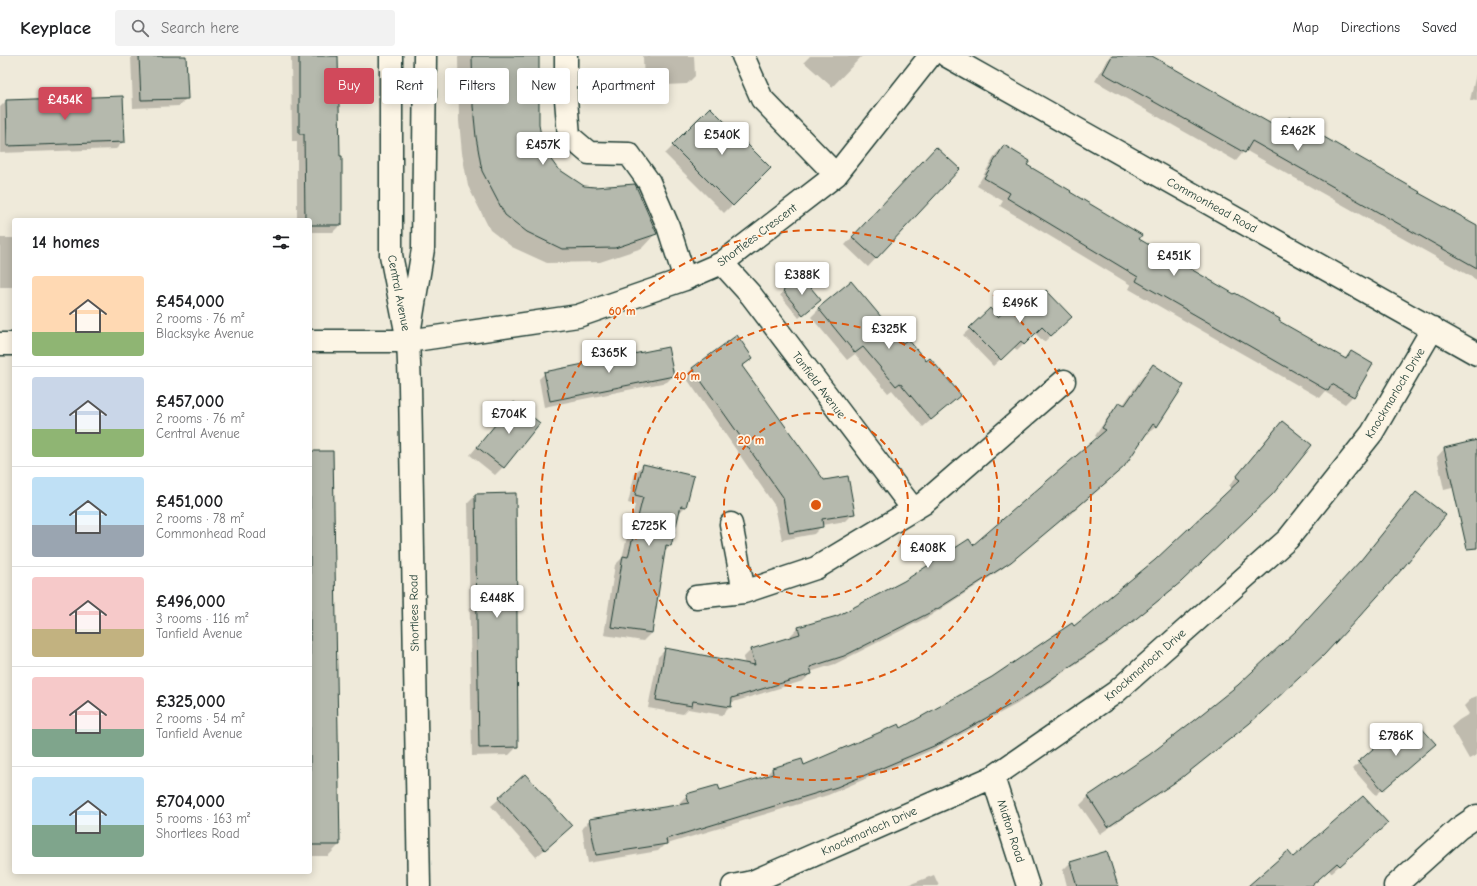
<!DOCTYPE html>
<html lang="en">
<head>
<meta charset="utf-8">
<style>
	:root { --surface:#fff; --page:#f2f2f2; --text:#202124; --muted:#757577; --line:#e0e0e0; --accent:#d1495b }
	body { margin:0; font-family:"Comic Neue",sans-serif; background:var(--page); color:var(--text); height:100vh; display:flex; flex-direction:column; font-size:15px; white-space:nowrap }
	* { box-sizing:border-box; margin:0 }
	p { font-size:13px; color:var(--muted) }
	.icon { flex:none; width:22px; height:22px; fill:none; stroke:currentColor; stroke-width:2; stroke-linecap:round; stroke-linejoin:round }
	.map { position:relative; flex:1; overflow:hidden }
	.drawer { position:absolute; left:12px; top:162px; width:300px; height:656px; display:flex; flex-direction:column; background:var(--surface); border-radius:4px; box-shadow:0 2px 10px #0003 }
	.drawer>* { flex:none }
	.top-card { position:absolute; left:324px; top:12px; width:380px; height:36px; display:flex; gap:8px }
	.price { position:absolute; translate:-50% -34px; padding:0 9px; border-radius:4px; background:#fff; color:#222; font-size:13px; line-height:26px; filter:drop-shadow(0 1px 2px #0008) }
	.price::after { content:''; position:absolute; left:50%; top:24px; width:12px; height:9px; margin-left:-6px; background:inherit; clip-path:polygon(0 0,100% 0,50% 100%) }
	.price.selected { background:var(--accent); color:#fff }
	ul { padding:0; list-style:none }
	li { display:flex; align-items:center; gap:12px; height:100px; padding:0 20px }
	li+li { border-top:1px solid var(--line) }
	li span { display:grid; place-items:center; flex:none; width:112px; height:80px; border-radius:4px; color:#555 }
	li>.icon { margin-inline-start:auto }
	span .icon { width:48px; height:48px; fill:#fffc; stroke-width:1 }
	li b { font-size:17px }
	h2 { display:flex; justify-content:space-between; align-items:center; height:48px; padding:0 20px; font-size:17px }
	.tag { padding:0 14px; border-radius:4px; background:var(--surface); box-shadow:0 2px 10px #0003; font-size:14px; line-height:36px }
	.tag.selected { background:var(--accent); color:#fff }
	header { display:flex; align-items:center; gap:24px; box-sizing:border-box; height:56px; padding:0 20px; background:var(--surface); border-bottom:1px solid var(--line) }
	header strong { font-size:19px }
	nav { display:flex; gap:22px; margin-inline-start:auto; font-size:14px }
	.search { width:280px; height:36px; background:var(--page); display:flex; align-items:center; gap:10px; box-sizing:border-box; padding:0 14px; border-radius:4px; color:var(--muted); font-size:15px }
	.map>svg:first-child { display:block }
</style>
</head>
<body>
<header>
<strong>Keyplace</strong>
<div class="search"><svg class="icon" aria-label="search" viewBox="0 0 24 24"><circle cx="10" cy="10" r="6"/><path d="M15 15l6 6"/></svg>Search here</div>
<nav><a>Map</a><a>Directions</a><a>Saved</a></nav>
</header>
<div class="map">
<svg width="1477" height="830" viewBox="0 0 1477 830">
	<rect width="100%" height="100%" fill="#efeada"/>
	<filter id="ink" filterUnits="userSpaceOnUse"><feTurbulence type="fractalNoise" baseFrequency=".025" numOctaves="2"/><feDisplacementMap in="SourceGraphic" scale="8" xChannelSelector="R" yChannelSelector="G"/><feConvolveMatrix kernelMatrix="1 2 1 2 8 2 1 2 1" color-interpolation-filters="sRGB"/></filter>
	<g filter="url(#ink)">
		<!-- shadow -->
		<path fill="#0003" d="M131 0H185L187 42 179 50 133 52Z
			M291 0H337L341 168 333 176H310V164H297V85H292Z
			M458 0H538V69L543 94 556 113 656 177 642 192 600 206 547 207 512 191 490 174 468 130 462 97 459 65Z
			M643 0H694L695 20 687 28 644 30Z
			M810 0H862L832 31 804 6Z
			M1110 0H1151L1279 73 1290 62 1418 137 1477 170V224L1245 94 1236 105 1095 25Z
			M1477 14V45L1470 44Z
			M6 45 124 85 116 93 0 97V51Z
			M710 53 769 112 724 157 665 98Z
			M1004 90 1026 109 1138 184 1344 303 1351 296 1353 340 1345 348 1325 336 1320 342 1129 233 1131 229 1000 150 1003 145 977 130 996 98Z
			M928 100 959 113 868 211 845 189Z
			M0 182H14V231H0Z
			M783 235 816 247 799 262 780 239Z
			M819 253 903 289 926 307 960 339 923 371 892 334 888 337 855 298 847 304 811 261Z
			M990 254 998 262 1064 268 1044 286 1035 277 1017 295 1014 291 993 310 963 279Z
			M752 302 742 311 823 425 854 457 846 465 822 469V470L814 478 782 484 775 450 685 320 693 312Z
			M1153 309 1156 370 1148 378 1146 377 1123 411 1115 419 1066 462 1065 461 1002 513 930 560 835 608 810 616 811 618 803 625 730 647V651L722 659 688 653 683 658 648 652 658 601 666 593 745 608 743 602 751 594 791 582 790 580 798 572 838 561 972 491 1098 382 1095 380 1112 355 1120 347 1123 349 1145 317Z
			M545 317 673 320 667 326 544 351 539 323Z
			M514 347 503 411 495 419 470 399Z
			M1282 366 1272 437 1172 534 1105 588 1017 648 932 694 828 739 664 789 658 795 588 807 582 772 590 764 680 749 679 747 687 739 719 735 764 721 772 713 801 704 803 711 900 673 992 622 1074 571 1156 505 1232 432 1229 430 1274 374Z
			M1477 385V426L1444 434 1437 401 1444 393Z
			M310 396 339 789 328 800H310Z
			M643 409 692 421 685 451 678 458 670 490 664 496 651 577 643 585 604 579 615 509 622 502 635 449 628 447 635 417Z
			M1416 437 1315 606 1238 677 1170 730 1100 778 1080 749 1088 741 1150 700 1239 629 1294 579 1354 513 1408 445Z
			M476 439 517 691 509 699 472 700 468 447Z
			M1477 640V699L1469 703 1451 671 1459 664 1469 658 1464 650 1472 642Z
			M1390 694H1428L1376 739 1353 713 1359 707Z
			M499 743 563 778 536 801 491 750Z
			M1378 775 1331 817 1329 814 1311 830H1250Z
			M1071 806 1116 830H1067L1063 814Z
			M934 819 939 830H906Z"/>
		<!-- building -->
		<path fill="#b5b9ad" stroke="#1f3d34" d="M139 0H186L188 43 141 44Z
			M299 0H338L340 100H342V169H310V164H305L304 78H299Z
			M472 0H539V69L544 94 557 112 584 130 595 131 635 128 657 178 615 192 562 193 527 176 505 159 482 115 476 81 473 50Z
			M1112 0H1152L1282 74 1289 61 1420 136 1419 137 1477 169V212L1252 85 1245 97 1103 17Z
			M123 40 125 86 7 90 6 44Z
			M710 51 771 112 733 150 672 89Z
			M1004 89 1030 105 1027 109 1071 135 1070 136 1142 179 1139 183 1234 238 1235 237 1280 263 1279 265 1346 303 1351 295 1373 308 1354 341 1332 328 1328 335 1204 264 1136 225 1138 221 1007 142 1010 137 984 122Z
			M936 91 960 113 876 203 852 181Z
			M801 220 821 244 803 259 783 235Z
			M851 225 903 287 908 283 926 305 930 302 961 339 931 364 900 327 896 330 863 291 855 297 818 252Z
			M1046 234 1072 261 1051 280 1042 271 1024 289 1021 285 1001 304 969 272 990 252 998 261 1016 244 1025 253Z
			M737 279 753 302 742 310 824 424 848 420 855 458 822 463 823 471 789 477 783 441 692 312Z
			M668 291 674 320 550 345 544 316Z
			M1153 308 1184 329 1157 371 1153 368 1124 411 1074 454H1073L1011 506 939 552 844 600 810 611 812 618 732 642 731 651 693 645 692 650 656 644 665 592 755 609 751 593 800 578 798 571 837 560 904 525 969 483 973 489 1106 374 1102 372 1119 346 1125 349Z
			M514 346 540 367 504 412 477 391Z
			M1282 365 1312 389 1273 438 1181 526 1115 580 1026 640 941 687 837 731 666 783 667 788 596 799 589 763 689 747 686 738 718 729 720 734 773 718 772 712 802 703 804 709 899 668 901 672 992 621 1072 567 1074 570 1155 504 1240 424 1236 421Z
			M1477 384V492L1467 493 1444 392Z
			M310 395H333L340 789H310Z
			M643 408 694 420 686 451 681 450 671 490 666 489 652 577 611 571 623 500 628 501 643 441 635 439Z
			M1416 436 1446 459 1403 512 1359 561 1324 599 1250 667 1180 723 1108 771 1088 740 1149 699 1193 665 1238 629 1297 574 1361 504Z
			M516 437 518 691 479 692 475 438Z
			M1418 668 1436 688 1383 734 1358 706 1382 685 1390 693Z
			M525 718 572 770 545 794 498 742Z
			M1363 740 1388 767 1340 810 1337 807 1311 830H1248L1288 795 1293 801Z
			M1107 795 1118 830H1077L1070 806Z"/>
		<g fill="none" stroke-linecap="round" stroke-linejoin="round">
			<!-- minor casing -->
			<g stroke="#1f3d34" stroke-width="25">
				<path id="minor" d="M391 0V199L408 285 410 330 419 830
					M566 0V43L569 80 589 97 629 98 649 126 668 170 685 223
					M743 0 762 43 836 119
					M947 0 1477 298
					M722 207 751 239 913 453
					M410 272 423 193 425 0
					M310 285H408L578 260 685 223 722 207 836 119 930 0
					M0 288H14
					M731 468 744 536
					M696 541 744 536 816 512 924 447 1064 325
					M993 721 1028 830
					M733 830 752 826 993 721 1116 636 1288 483 1372 377 1433 272
					M1395 830 1458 773 1477 760"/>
			</g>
			<!-- minor -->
			<use href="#minor" stroke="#fcf5e5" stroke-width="22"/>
		</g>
	</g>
	<!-- distance rings -->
	<g fill="none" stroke="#de580e" stroke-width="2" stroke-dasharray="7 5">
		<circle cx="816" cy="449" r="92"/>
		<circle cx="816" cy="449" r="183"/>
		<circle cx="816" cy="449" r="275"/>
	</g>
	<g text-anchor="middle" stroke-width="3.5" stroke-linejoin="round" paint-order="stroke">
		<!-- street labels -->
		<g font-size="12" fill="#1f3d34" stroke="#fcf5e5">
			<text transform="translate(1212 149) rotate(29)" y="4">Commonhead Road</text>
			<text transform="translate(757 179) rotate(-37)" y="4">Shortlees Crescent</text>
			<text transform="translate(399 237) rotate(79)" y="4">Central Avenue</text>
			<text transform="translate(819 329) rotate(53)" y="4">Tanfield Avenue</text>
			<text transform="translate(1395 337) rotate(-59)" y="4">Knockmarloch Drive</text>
			<text transform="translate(414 557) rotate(-91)" y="4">Shortlees Road</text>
			<text transform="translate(1145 609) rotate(-41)" y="4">Knockmarloch Drive</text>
			<text transform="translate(869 775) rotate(-24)" y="4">Knockmarloch Drive</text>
			<text transform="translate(1011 775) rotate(72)" y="4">Midton Road</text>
		</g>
	</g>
	<circle cx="816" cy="449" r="6" fill="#de580e" stroke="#fcf5e5" stroke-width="2"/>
	<g font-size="12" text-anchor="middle" font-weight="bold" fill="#de580e" stroke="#fcf5e5" stroke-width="3.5" stroke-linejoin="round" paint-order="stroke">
		<text x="622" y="259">60 m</text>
		<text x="687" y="324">40 m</text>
		<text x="751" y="388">20 m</text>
	</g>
</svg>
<b class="price selected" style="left:65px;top:65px">£454K</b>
<b class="price" style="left:1298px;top:96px">£462K</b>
<b class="price" style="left:722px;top:100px">£540K</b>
<b class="price" style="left:543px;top:110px">£457K</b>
<b class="price" style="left:1174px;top:221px">£451K</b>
<b class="price" style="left:802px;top:240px">£388K</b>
<b class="price" style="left:1020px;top:268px">£496K</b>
<b class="price" style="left:889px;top:294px">£325K</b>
<b class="price" style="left:609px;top:318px">£365K</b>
<b class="price" style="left:509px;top:379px">£704K</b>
<b class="price" style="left:649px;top:491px">£725K</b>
<b class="price" style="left:928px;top:513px">£408K</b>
<b class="price" style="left:497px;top:563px">£448K</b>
<b class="price" style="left:1396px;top:701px">£786K</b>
<div class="top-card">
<a class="tag selected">Buy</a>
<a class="tag">Rent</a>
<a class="tag">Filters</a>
<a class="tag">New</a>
<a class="tag">Apartment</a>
</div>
<section class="drawer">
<h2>14 homes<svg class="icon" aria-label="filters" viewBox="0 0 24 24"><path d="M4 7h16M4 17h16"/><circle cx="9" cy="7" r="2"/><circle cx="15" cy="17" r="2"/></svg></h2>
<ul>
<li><span style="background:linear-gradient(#ffd9b3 70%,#8fb573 0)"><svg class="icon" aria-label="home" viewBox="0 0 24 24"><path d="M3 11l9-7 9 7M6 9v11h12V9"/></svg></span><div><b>£454,000</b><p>2 rooms · 76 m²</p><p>Blacksyke Avenue</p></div></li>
<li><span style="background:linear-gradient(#c9d6e8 65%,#8fb573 0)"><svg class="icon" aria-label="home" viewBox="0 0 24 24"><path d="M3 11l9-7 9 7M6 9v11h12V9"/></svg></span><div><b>£457,000</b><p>2 rooms · 76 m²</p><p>Central Avenue</p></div></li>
<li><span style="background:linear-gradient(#bfe0f5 60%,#9aa5b1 0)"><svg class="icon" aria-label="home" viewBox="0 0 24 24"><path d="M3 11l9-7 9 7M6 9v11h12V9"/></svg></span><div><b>£451,000</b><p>2 rooms · 78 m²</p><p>Commonhead Road</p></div></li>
<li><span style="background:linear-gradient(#f6c9c9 65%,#c2b280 0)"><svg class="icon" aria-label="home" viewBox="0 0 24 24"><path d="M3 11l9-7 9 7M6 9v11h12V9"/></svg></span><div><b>£496,000</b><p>3 rooms · 116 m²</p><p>Tanfield Avenue</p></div></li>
<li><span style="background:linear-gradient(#f6c9c9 65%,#7fa58c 0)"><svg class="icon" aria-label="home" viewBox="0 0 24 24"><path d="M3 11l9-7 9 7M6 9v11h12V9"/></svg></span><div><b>£325,000</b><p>2 rooms · 54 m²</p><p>Tanfield Avenue</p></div></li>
<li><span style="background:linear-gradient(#bfe0f5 60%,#7fa58c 0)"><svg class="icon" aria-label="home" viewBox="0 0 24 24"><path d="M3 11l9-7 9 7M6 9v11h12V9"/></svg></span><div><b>£704,000</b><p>5 rooms · 163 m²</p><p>Shortlees Road</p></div></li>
</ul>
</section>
</div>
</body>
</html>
